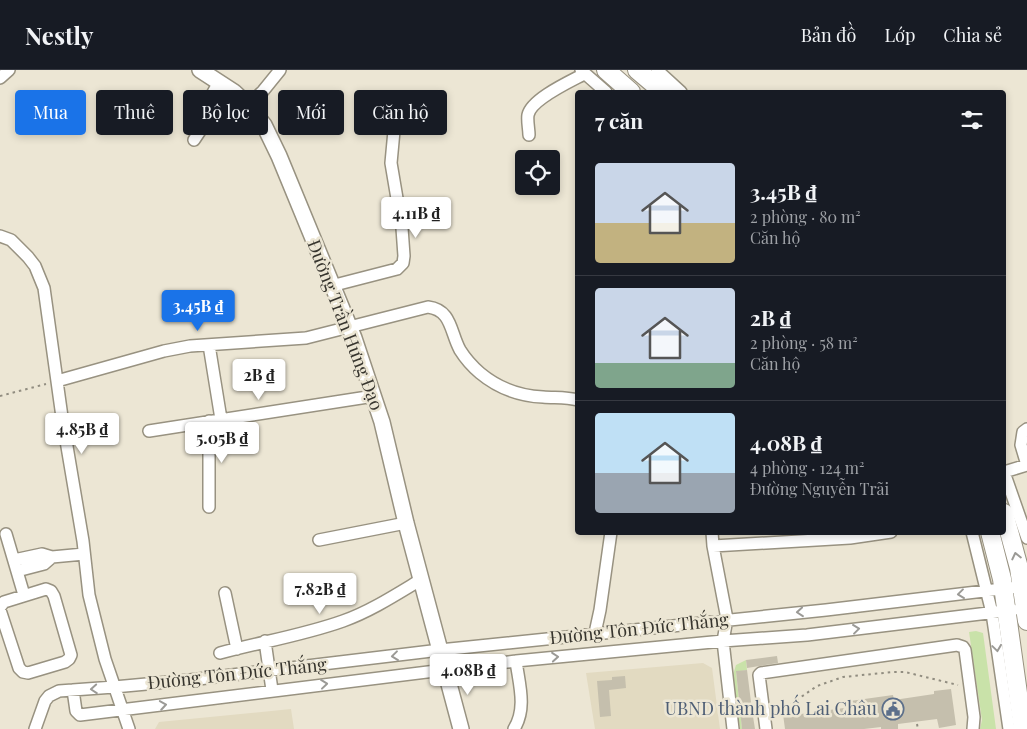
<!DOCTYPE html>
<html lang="vi">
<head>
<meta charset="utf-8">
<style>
	:root { --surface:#171b24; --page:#20242c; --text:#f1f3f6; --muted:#9ea1a6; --line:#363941; --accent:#1a73e8 }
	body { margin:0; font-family:"Playfair Display",serif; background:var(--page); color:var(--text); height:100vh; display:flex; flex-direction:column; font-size:19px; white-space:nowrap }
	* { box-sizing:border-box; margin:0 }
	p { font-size:16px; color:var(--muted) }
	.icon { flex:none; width:28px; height:28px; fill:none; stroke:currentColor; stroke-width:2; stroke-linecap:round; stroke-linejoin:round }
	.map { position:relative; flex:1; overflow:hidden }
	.panel { position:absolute; left:575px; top:20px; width:431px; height:445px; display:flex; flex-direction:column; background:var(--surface); border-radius:5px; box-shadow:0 2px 8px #0003 }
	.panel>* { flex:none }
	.top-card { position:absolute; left:15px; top:20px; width:475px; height:45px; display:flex; gap:10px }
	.buttons { position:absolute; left:515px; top:80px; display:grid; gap:10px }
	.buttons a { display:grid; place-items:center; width:45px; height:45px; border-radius:5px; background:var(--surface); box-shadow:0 2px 8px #0003; font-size:25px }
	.price { position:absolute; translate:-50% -42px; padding:0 11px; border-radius:5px; background:#fff; color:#222; font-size:16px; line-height:32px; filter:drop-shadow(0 1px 2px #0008) }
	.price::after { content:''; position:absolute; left:50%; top:30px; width:15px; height:11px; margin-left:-8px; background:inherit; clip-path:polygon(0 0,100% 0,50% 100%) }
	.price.active { background:var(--accent); color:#fff }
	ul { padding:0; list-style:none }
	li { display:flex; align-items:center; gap:15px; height:125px; padding:0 20px }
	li+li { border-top:1px solid var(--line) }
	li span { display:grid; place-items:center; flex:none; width:140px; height:100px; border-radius:5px; color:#555 }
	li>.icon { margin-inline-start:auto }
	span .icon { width:60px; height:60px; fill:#fffc; stroke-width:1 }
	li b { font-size:21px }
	h2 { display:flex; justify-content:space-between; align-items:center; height:60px; padding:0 20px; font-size:21px }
	.chip { padding:0 18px; border-radius:5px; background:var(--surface); box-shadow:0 2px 8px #0003; font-size:18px; line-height:45px }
	.chip.active { background:var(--accent); color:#fff }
	header { display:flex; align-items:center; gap:30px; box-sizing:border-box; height:70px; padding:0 25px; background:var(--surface); border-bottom:1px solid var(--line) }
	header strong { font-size:24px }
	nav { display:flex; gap:28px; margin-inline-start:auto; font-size:18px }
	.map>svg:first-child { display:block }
</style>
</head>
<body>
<header>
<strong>Nestly</strong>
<nav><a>Bản đồ</a><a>Lớp</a><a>Chia sẻ</a></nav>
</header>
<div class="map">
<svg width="1027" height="659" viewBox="0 0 1027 659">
	<rect width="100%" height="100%" fill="#ece6d4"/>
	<!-- built -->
	<path fill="#e2dac1" d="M703 593 712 598 720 659H595L586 603Z
		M291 639 294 659H155L159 652Z"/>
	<!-- green -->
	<path fill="#c9e2a9" d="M976 561 983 563 996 659H980L982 650 969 562Z
		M746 590 747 600 736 602 742 659H740L733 605 736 595Z"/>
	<!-- building -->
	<path fill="#c5bfad" d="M777 586 778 593 747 598 746 590Z
		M747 600 752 640 755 659H742L736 601Z
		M625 606 626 618 609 620 611 646 600 647 597 611 612 610V607Z
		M951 619 956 655 939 658 937 649 898 654V659H881V657L864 659H785L783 644 800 641 801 644 844 638 843 632 893 625 894 630 934 624V621Z"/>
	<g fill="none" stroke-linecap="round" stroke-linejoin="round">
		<!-- minor casing -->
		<g stroke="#989281" stroke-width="14">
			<path id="minor" d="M581 0 606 22
				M657 0 681 22
				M0 8 9 0
				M248 35 263 21 280 0
				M529 65C529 59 527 51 528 45 531 29 571 11 584 4
				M194 70 202 58 209 30 219 12
				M0 166 11 170 28 187 35 196 44 218 62 347 83 471 89 525 105 589 129 659
				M331 216 397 199 403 193 404 186 402 158 391 93 395 50
				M209 275 221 349
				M57 311 164 281 190 276 306 268 428 237C452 240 450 262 460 280 465 288 473 297 480 303 498 318 520 326 543 327 555 328 566 327 578 330
				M209 351V437
				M1027 359 1023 362 1021 375 1027 395
				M149 361 374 326
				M1004 402 1027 468
				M1004 402 1027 395
				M712 462 713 476 727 549 723 571 733 659
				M972 462 992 543 1009 659
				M6 464 24 525
				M319 470 406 453
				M713 476 850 468 891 462
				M14 490 42 484 52 487 84 484
				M17 501 44 494 52 487
				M225 523 237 579
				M0 537 4 532 46 519 51 521 54 526 71 585 69 589 65 592 28 603 23 602 19 598 0 540
				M595 563 600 540 611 462
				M265 571 272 620
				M220 583C261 572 304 565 343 551 371 541 397 524 422 509
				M73 620 76 641 80 645 516 591 723 571 807 565 1013 540
				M35 659 45 631 49 626 59 621 114 617 190 610 440 580 826 540 1027 516
				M514 659C527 638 519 614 516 591
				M766 659 759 605 761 603 957 575 963 577 965 580 974 647 973 659"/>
		</g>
		<!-- major casing -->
		<g stroke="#989281" stroke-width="18">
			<path id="major" d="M200 0 234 22 248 35 264 55 279 86 354 268 382 352 406 453 461 659"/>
		</g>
		<!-- highway casing -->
		<g stroke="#989281" stroke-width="20">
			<path id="highway" d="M606 0 631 22
				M637 0 663 22
				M1004 443 1019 498 1027 551
				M990 462 1002 509 1023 659"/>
		</g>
		<!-- path -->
		<path stroke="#918d80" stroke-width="2" stroke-dasharray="2.5 4" stroke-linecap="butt" d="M0 326 46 314
			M775 645 817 616 843 607 893 602H905L958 615
			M917 654 918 659"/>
		<!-- minor -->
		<use href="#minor" stroke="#fff" stroke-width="11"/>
		<!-- major -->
		<use href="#major" stroke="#fff" stroke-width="15"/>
		<!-- highway -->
		<use href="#highway" stroke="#fff" stroke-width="18"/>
	</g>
	<!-- one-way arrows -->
	<defs><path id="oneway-chevron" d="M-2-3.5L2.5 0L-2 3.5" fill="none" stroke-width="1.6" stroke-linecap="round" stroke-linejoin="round" transform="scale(1.25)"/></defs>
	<g stroke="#9b9a96">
		<use href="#oneway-chevron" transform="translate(1016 486) rotate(-103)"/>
		<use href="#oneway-chevron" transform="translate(961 524) rotate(173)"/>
		<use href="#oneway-chevron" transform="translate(800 542) rotate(175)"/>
		<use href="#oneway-chevron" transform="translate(856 559) rotate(-7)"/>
		<use href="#oneway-chevron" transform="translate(997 578) rotate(82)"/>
		<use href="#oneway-chevron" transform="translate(395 586) rotate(173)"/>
		<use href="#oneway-chevron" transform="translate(555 587) rotate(-5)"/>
		<use href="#oneway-chevron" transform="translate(324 614) rotate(-6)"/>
		<use href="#oneway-chevron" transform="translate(94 619) rotate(176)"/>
		<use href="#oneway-chevron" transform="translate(163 635) rotate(-9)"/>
	</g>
	<!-- icons -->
	<defs>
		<g id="civic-ring" transform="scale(1.125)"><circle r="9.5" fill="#ece6d4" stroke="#5c6f8a" stroke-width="1.5"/><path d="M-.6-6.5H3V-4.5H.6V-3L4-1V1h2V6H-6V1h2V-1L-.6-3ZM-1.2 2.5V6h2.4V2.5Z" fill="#5c6f8a"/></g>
	</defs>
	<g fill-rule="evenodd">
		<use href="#civic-ring" x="893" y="639"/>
	</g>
	<g text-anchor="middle" stroke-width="5" stroke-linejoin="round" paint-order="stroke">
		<!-- street labels -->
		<g font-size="18" fill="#37352e" stroke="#ece6d4">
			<text transform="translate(345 255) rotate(69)" y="6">Đường Trần Hưng Đạo</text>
			<text transform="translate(639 559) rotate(-6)" y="6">Đường Tôn Đức Thắng</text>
			<text transform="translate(237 604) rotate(-6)" y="6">Đường Tôn Đức Thắng</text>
		</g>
		<!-- service labels -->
		<g font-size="18" fill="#4e5e75" stroke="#ece6d4" text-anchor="end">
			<text x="877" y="645">UBND thành phố Lai Châu</text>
		</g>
	</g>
</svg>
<div class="buttons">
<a><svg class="icon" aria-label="locate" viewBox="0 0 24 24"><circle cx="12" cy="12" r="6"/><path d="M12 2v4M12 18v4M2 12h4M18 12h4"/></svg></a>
</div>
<b class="price" style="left:416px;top:169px">4.11B ₫</b>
<b class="price active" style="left:198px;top:262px">3.45B ₫</b>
<b class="price" style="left:259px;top:331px">2B ₫</b>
<b class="price" style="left:82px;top:385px">4.85B ₫</b>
<b class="price" style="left:222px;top:394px">5.05B ₫</b>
<b class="price" style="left:320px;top:545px">7.82B ₫</b>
<b class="price" style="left:468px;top:626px">4.08B ₫</b>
<div class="top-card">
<a class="chip active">Mua</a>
<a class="chip">Thuê</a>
<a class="chip">Bộ lọc</a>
<a class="chip">Mới</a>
<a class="chip">Căn hộ</a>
</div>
<section class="panel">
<h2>7 căn<svg class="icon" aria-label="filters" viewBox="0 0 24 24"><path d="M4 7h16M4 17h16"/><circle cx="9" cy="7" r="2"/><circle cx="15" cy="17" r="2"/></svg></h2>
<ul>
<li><span style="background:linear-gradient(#c9d6e8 60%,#c2b280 0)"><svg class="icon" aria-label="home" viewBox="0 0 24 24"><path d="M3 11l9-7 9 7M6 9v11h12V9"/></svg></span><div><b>3.45B ₫</b><p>2 phòng · 80 m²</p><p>Căn hộ</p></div></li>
<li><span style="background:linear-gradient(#c9d6e8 75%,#7fa58c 0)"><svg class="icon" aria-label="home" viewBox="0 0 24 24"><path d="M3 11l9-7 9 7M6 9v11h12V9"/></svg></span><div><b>2B ₫</b><p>2 phòng · 58 m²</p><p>Căn hộ</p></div></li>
<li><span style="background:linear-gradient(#bfe0f5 60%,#9aa5b1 0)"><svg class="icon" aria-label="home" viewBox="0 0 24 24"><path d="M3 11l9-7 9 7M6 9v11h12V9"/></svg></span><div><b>4.08B ₫</b><p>4 phòng · 124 m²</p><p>Đường Nguyễn Trãi</p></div></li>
</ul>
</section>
</div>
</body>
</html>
